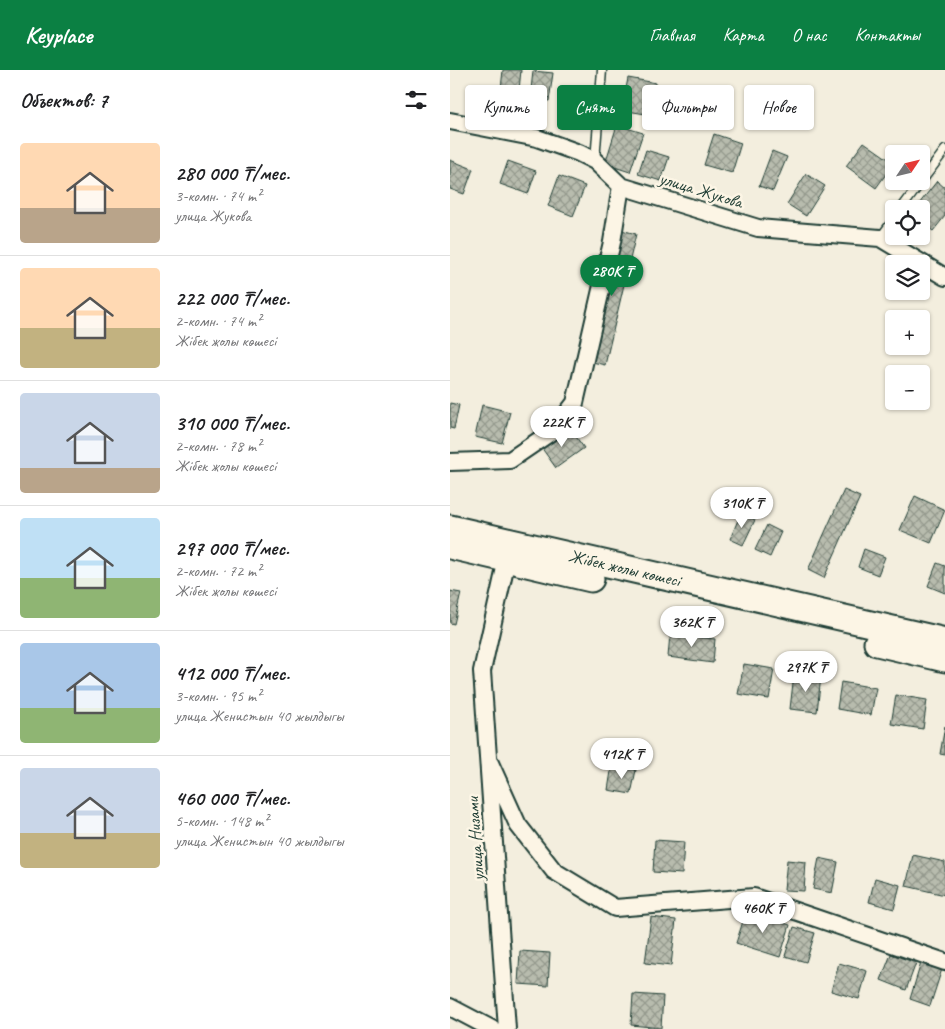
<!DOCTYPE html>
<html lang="ru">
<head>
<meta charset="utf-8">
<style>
	:root { --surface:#fff; --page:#f6f6f6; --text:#202124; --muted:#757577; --line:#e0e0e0; --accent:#0b8043 }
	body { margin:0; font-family:Caveat,sans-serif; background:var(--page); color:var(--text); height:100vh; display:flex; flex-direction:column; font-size:19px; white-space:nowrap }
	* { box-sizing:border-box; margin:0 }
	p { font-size:16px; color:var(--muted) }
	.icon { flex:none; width:28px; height:28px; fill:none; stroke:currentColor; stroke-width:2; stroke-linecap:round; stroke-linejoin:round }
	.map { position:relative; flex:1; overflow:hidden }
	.drawer { display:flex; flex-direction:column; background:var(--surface); width:450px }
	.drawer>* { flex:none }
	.hud { position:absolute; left:15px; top:15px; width:405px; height:45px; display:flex; gap:10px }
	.needle { width:32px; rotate:55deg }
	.buttons { position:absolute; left:435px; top:75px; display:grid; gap:10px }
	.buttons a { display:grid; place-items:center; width:45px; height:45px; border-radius:5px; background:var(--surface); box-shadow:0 1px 4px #0004; font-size:25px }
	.price { position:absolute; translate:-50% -42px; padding:0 11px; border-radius:18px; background:#fff; color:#222; font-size:16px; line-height:32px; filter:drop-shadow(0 1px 2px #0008) }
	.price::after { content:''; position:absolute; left:50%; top:30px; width:15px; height:11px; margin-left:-8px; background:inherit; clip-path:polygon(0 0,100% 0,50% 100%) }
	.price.on { background:var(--accent); color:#fff }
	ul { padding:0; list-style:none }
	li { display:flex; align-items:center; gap:15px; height:125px; padding:0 20px }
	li+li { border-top:1px solid var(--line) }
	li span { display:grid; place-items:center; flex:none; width:140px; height:100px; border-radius:5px; color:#555 }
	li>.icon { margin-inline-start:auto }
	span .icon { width:60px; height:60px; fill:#fffc; stroke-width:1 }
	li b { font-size:21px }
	h2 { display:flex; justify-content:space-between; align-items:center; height:60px; padding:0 20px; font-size:21px }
	.tag { padding:0 18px; border-radius:5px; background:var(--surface); box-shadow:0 1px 4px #0004; font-size:18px; line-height:45px }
	.tag.on { background:var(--accent); color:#fff }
	header { display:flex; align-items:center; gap:30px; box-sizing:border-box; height:70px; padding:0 25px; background:var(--accent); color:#fff }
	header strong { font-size:24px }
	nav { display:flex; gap:28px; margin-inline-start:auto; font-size:18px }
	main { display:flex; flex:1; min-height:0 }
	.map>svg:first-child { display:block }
</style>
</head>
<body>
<header>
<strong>Keyplace</strong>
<nav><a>Главная</a><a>Карта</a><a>О нас</a><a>Контакты</a></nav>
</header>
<main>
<section class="drawer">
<h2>Объектов: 7<svg class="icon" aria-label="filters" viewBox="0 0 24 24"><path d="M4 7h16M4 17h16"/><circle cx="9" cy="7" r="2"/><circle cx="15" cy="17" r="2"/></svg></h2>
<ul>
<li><span style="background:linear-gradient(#ffd9b3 65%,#b9a48a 0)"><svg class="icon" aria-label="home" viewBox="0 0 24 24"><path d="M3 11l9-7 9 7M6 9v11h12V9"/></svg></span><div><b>280 000 ₸/мес.</b><p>3-комн. · 74 m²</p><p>улица Жукова</p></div></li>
<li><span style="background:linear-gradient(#ffd9b3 60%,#c2b280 0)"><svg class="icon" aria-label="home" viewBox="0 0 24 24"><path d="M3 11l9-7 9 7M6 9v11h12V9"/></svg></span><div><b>222 000 ₸/мес.</b><p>2-комн. · 74 m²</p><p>Жібек жолы көшесі</p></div></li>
<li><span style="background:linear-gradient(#c9d6e8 75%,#b9a48a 0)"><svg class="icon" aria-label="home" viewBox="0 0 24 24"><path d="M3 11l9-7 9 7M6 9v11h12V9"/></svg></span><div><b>310 000 ₸/мес.</b><p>2-комн. · 78 m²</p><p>Жібек жолы көшесі</p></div></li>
<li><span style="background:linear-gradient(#bfe0f5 60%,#8fb573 0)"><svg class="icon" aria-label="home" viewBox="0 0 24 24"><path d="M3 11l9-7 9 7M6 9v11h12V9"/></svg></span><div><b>297 000 ₸/мес.</b><p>2-комн. · 72 m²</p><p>Жібек жолы көшесі</p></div></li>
<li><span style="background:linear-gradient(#a9c7e8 65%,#8fb573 0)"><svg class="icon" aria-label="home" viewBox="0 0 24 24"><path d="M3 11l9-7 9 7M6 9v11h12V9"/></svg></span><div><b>412 000 ₸/мес.</b><p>3-комн. · 95 m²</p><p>улица Женистын 40 жылдыгы</p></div></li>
<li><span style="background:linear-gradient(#c9d6e8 65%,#c2b280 0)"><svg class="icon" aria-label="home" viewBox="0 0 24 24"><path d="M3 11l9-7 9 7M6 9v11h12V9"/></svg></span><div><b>460 000 ₸/мес.</b><p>5-комн. · 148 m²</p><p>улица Женистын 40 жылдыгы</p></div></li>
</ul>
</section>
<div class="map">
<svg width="495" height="959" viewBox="0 0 495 959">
	<defs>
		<pattern id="building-cross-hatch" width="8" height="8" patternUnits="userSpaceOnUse" patternTransform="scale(1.25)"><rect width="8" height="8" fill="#b8bcae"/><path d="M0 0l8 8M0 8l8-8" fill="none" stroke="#959a8e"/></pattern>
	</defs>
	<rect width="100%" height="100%" fill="#f3eede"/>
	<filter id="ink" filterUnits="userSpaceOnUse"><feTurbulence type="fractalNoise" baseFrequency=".02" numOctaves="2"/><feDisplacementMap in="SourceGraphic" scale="10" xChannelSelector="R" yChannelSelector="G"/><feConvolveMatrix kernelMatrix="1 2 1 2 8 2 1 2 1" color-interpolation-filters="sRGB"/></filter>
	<g filter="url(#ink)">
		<!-- building -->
		<path fill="url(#building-cross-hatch)" stroke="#1f3d34" d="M53 0H71L68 30 50 28Z
			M83 1 103 3 99 31 80 29Z
			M178 8 206 13 201 45 172 40Z
			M167 55 193 63 180 102 155 94Z
			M264 64 291 73 282 103 254 95Z
			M414 72 444 93 426 118 396 96Z
			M196 80 219 87 211 111 188 104Z
			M322 81 337 87 323 121 309 116Z
			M0 90 23 99 14 124 0 119Z
			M58 91 86 101 78 124 50 114Z
			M356 104 375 116 356 146 337 134Z
			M109 106 135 116 123 146 98 136Z
			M487 111 495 118V146L483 161 471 152V139H465Z
			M168 159 186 164 155 295 138 291Z
			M0 333 9 335 4 359 0 358Z
			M32 335 60 342 52 373 25 367Z
			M119 357 134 378 106 398 91 377Z
			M394 420 410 427 374 508 358 500Z
			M465 426 495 440 481 473 450 460Z
			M291 443 305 450 293 475 280 469Z
			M317 455 331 462 320 487 305 480Z
			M414 479 435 487 428 505 408 497Z
			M487 493 495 496V523L478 516Z
			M0 521 11 523 4 554 0 553Z
			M220 564 265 569 263 593 218 587Z
			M294 594 324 599 319 629 288 624Z
			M344 604 371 606 367 642 340 639Z
			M391 612 426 618 421 645 387 639Z
			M446 625 477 630 473 659 441 654Z
			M495 656V685L490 684Z
			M162 695 186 700 181 724 158 720Z
			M205 770 234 772 232 804 203 802Z
			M463 785 495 792V825L456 816Z
			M369 788 388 792 382 823 363 819Z
			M337 790 356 792 354 821 334 820Z
			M425 808 450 815 444 839 419 832Z
			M296 842 340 855 330 887 286 873Z
			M201 847 226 850 221 896 195 893Z
			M344 857 365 863 356 892 335 886Z
			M70 881 100 883 98 916 68 914Z
			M441 884 466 893 456 920 431 910Z
			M389 893 417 901 409 929 381 921Z
			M471 893 492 899 480 936 460 929Z
			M183 924 213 926 211 958 181 955Z"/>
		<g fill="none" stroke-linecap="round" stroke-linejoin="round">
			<!-- service casing -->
			<g stroke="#1f3d34" stroke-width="11">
				<path id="service" d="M145 91 152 0
					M451 139 495 80
					M430 168 444 149"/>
			</g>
			<!-- minor casing -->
			<g stroke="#1f3d34" stroke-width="20">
				<path id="minor" d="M0 51 87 68 129 83 145 91 171 116 308 158 430 168 495 207
					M0 392 60 390 104 360 125 333 162 172 171 116
					M57 489 32 601 57 959
					M40 693 68 755 104 801 165 838 304 827 495 892
					M0 937 42 959"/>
			</g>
			<!-- primary casing -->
			<g stroke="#1f3d34" stroke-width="29">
				<g id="primary">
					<path id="s1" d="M0 458 495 571"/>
					<path d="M0 476 141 509"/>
					<path d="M427 573 495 589"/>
				</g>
			</g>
			<!-- service -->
			<use href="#service" stroke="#fcf5e5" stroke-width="8"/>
			<!-- minor -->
			<use href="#minor" stroke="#fcf5e5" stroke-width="16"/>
			<!-- primary -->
			<use href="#primary" stroke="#fcf5e5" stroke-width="25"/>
		</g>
	</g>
	<g text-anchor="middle" stroke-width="5" stroke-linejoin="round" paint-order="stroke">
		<!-- street labels -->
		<g font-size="18" fill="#1f3d34" stroke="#fcf5e5">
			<text transform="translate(251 120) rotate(17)" y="6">улица Жукова</text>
			<text dy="6" stroke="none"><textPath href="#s1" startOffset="179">Жібек жолы көшесі</textPath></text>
			<text transform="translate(25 769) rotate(-94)" y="6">улица Низами</text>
		</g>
	</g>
</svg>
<div class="buttons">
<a><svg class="needle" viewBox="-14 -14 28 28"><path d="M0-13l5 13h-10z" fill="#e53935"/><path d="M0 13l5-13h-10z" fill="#757577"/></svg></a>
<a><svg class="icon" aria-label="locate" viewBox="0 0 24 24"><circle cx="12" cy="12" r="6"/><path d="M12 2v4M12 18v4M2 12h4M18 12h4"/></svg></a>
<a><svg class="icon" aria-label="layers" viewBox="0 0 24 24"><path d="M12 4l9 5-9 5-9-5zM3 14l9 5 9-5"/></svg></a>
<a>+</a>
<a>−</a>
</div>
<b class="price on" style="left:162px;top:227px">280K ₸</b>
<b class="price" style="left:112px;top:378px">222K ₸</b>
<b class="price" style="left:292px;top:459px">310K ₸</b>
<b class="price" style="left:242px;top:578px">362K ₸</b>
<b class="price" style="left:356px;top:623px">297K ₸</b>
<b class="price" style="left:172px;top:710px">412K ₸</b>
<b class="price" style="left:313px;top:864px">460K ₸</b>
<div class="hud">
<a class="tag">Купить</a>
<a class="tag on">Снять</a>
<a class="tag">Фильтры</a>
<a class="tag">Новое</a>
</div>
</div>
</main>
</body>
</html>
